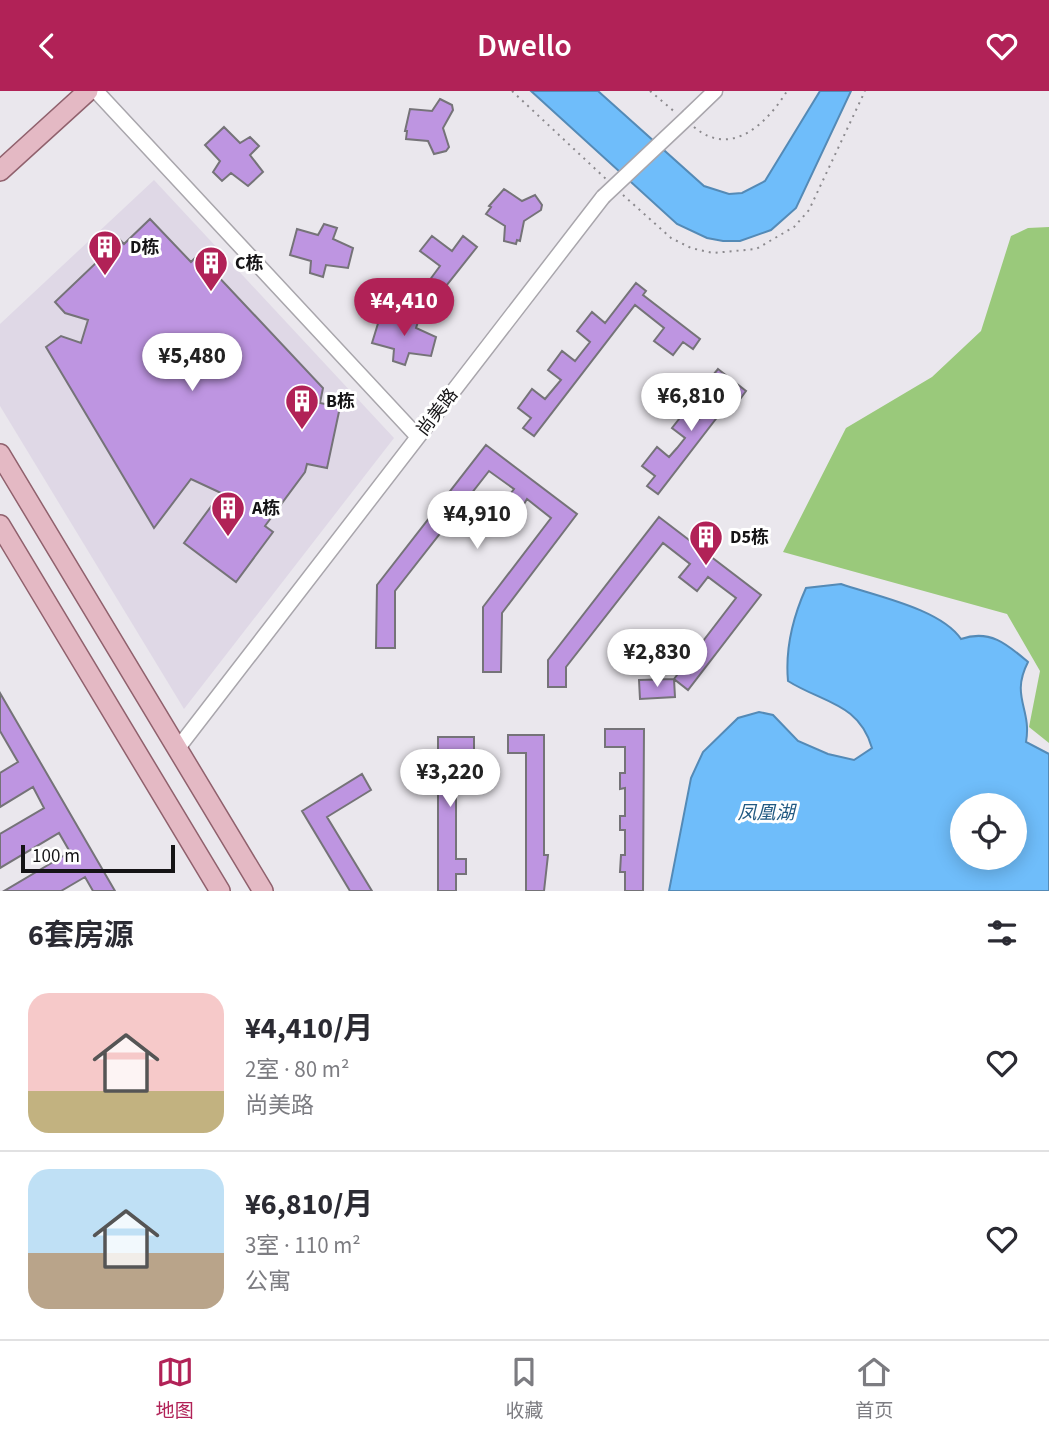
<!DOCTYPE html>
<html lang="zh">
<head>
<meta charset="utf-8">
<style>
	:root { --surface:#fff; --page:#f7f7f7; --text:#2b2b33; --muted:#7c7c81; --line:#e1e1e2; --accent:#b12257 }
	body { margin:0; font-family:"Source Sans 3","Noto Sans SC",sans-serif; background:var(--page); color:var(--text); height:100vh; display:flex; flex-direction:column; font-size:26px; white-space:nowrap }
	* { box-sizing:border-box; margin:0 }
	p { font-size:23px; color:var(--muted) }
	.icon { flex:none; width:38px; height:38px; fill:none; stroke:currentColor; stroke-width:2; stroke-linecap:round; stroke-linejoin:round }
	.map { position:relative; height:800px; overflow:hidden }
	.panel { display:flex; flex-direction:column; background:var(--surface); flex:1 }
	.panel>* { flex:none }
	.buttons { position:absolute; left:950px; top:702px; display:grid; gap:14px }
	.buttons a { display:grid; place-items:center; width:77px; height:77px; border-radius:50%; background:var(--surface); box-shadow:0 4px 18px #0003; font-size:35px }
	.scale { position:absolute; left:21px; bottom:18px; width:154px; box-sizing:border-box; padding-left:7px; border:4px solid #151416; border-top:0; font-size:19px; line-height:24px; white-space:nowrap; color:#151416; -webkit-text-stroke:5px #fff; paint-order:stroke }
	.price { position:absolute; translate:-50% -60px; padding:0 16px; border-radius:24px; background:#fff; color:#222; font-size:23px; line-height:46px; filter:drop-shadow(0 2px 4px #0008) }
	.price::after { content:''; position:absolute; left:50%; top:42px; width:21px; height:16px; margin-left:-10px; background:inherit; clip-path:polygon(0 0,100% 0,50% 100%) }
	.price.on { background:var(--accent); color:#fff }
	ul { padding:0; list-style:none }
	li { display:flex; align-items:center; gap:21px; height:175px; padding:0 28px }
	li+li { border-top:2px solid var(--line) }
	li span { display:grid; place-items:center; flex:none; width:196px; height:140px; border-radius:21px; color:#555 }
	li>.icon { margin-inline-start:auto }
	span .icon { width:84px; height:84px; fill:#fffc; stroke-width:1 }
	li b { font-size:30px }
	h2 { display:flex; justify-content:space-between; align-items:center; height:84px; padding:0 28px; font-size:30px }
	header { display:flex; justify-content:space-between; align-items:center; height:91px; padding:0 28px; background:var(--accent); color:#fff; font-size:32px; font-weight:600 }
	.tabs { display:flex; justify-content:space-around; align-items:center; height:98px; border-top:2px solid var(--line); background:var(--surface); font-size:19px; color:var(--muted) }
	.tabs a { display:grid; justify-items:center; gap:4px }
	.tabs .on { color:var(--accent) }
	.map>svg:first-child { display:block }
</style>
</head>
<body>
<header><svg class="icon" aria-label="back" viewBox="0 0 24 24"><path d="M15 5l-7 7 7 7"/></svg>Dwello<svg class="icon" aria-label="heart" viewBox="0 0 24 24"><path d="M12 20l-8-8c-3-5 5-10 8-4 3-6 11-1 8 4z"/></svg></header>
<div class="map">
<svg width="1049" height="800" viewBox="0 0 1049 800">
	<rect width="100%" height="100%" fill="#eae7ed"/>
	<!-- built -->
	<path fill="#dfd8e6" d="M154 89 394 347 184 618 0 315V233Z"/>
	<!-- forest -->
	<path fill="#9ac97b" d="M1049 136V652L1029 636 1040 580 1007 523 783 461 846 337 932 286 981 240 1011 145 1028 137Z"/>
	<!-- water -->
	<path fill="#6fbdfa" stroke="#548ab6" stroke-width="2" fill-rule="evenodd" d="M531 0H598L704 95 729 103 742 102 765 90 820 0H851L796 117 771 139 740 150H723L707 147 677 133Z
		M841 493C876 505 941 518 961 548 990 538 1007 553 1028 571 1010 606 1032 617 1026 651L1049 663V800H669L691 687 703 661 738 627 759 621 773 624 798 650 828 663 854 669 872 657C859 612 823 612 788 590 785 557 793 526 806 497ZM1015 714V766H962V714Z"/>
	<!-- building -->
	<path fill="#be95e1" stroke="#757378" stroke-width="2" d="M440 8 452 14 453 19 443 37 449 56 446 60 434 63 428 50 406 48 407 40H405L410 18 432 20Z
		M224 36 240 52 250 46 259 55 250 64 263 81 248 95 231 82 222 90 213 81 220 70 205 54Z
		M504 98 522 110 535 104 542 114 541 119 524 130 520 150 517 149 516 153 504 150 505 135 486 123 491 116 489 115Z
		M150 128 191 171 198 164 323 297 320 312 340 316 327 377 307 373 305 381 265 435 273 441 236 491 184 452 221 402 191 388 154 437 46 256 61 245 81 252 88 229 65 222 55 211 120 149 124 153Z
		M324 133 337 137 333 148 353 157 348 177 326 174 323 186 310 182 311 170 290 164 297 138 318 144Z
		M432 145 452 160 463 145 477 156 442 200 429 190 440 175 420 160Z
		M636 192 646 200 643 204 700 248 693 258 683 251 673 264 654 250 664 237 635 214 534 345 523 337 531 327 518 317 532 298 545 308 561 289 548 279 562 260 575 270 590 251 577 240 592 221 605 232Z
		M407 221 420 225 416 237 436 246 431 265 409 262 405 274 393 270 394 258 372 252 380 226 401 232Z
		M718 278 746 300 738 311 732 307 658 403 647 395 655 385 642 375 657 356 669 366 677 357 685 347 672 337 687 318 699 328 707 319 722 299 709 289Z
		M486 354 577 423 502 522 501 581H483V516L551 427 527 408 524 413 511 402 514 398 489 380 395 500V557H376L377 494Z
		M659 426 761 504 688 599 674 588 736 507 708 486 697 500 679 486 690 473 663 452 566 576V596H548V569Z
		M674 588 675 606 640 608 639 589Z
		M0 602 115 800H93L85 786 61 800H4L70 761 59 742 0 777V743L44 717 33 696 0 716V682L18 671 0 640Z
		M605 638H644L643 800H625V781H620L621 764H625V739H620V725H625V697L620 698V682H625V656H605Z
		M508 644H544V764H548L544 800H526V662H508Z
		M438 646H474V665H456V768H466V783H456V800H438Z
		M362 683 371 699 327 726 372 800H350L302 720Z"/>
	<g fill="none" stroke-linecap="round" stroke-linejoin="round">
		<!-- minor casing -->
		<g stroke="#a9a6ac" stroke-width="17">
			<path id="minor" d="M96 0 418 346
				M689 25 715 0
				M178 657 603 106"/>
		</g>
		<!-- major casing -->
		<g stroke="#90616d" stroke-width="22">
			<path id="major" d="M0 80 88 0
				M0 363 263 800
				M0 434 220 800"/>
		</g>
		<!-- path -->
		<path stroke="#8c8a8e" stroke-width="2" stroke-dasharray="2 5" stroke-linecap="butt" d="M512 0 606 88
			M650 0 676 22
			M694 36C732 68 768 31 787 0
			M623 104 671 147 691 157 713 162 756 158 794 136 809 119 865 0"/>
		<!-- minor -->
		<use href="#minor" stroke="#fff" stroke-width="14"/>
		<!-- major -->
		<use href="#major" stroke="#e4b9c4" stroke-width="19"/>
		<!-- minor-bridge casing -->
		<g stroke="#a9a6ac" stroke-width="17" stroke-linecap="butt">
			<path id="minor-bridge" d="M603 106 689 25"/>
		</g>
		<!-- minor-bridge -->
		<use href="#minor-bridge" stroke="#fff" stroke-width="14"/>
	</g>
	<!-- icons -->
	<defs>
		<g id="building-pin" transform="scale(1.75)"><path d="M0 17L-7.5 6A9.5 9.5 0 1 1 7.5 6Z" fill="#b12257" stroke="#fff"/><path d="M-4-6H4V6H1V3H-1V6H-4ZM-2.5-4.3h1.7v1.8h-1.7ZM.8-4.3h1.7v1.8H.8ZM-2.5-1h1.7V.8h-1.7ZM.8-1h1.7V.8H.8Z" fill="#fff"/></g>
	</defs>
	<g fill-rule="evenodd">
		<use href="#building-pin" x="105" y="156"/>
		<use href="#building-pin" x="211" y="172"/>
		<use href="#building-pin" x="302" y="310"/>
		<use href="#building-pin" x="228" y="417"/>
		<use href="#building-pin" x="706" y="446"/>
	</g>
	<g text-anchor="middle" stroke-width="6" stroke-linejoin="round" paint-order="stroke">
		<!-- poi labels -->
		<g font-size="18" font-weight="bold" fill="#151416" stroke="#fff" text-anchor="start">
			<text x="130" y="162">D栋</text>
			<text x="235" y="178">C栋</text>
			<text x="326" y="316">B栋</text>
			<text x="252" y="423">A栋</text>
			<text x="730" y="452">D5栋</text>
		</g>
		<!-- street labels -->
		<g font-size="18" fill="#151416" stroke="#fff">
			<text transform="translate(437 321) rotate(-52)" y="6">尚美路</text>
		</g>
		<!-- water labels -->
		<g font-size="19" font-style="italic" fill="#225a82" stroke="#fff">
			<text x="766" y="728">凤凰湖</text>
		</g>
	</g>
</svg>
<div class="buttons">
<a><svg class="icon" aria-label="locate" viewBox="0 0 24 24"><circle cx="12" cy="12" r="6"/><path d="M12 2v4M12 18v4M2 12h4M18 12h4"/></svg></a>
</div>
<div class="scale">100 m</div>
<b class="price on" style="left:404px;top:247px">¥4,410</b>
<b class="price" style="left:192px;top:302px">¥5,480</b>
<b class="price" style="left:691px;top:342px">¥6,810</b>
<b class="price" style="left:477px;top:460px">¥4,910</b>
<b class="price" style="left:657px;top:598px">¥2,830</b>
<b class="price" style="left:450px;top:718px">¥3,220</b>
</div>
<section class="panel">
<h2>6套房源<svg class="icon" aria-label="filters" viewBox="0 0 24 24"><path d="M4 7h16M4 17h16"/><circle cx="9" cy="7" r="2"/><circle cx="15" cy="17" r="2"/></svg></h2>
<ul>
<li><span style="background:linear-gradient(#f6c9c9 70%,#c2b280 0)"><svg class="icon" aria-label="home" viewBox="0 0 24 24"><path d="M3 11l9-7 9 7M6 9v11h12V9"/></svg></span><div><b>¥4,410/月</b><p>2室 · 80 m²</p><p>尚美路</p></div><svg class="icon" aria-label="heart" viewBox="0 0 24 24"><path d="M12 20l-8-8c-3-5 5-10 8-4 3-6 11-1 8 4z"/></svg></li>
<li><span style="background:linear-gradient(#bfe0f5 60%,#b9a48a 0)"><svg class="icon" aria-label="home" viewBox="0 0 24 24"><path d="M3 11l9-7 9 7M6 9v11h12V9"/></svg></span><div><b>¥6,810/月</b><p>3室 · 110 m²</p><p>公寓</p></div><svg class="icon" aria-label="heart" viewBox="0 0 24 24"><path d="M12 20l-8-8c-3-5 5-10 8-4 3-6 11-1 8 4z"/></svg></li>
</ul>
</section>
<nav class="tabs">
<a class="on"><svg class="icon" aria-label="map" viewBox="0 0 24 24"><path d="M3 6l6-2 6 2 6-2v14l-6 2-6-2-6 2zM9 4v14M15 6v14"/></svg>地图</a>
<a><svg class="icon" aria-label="saved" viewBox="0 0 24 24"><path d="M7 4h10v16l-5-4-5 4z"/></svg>收藏</a>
<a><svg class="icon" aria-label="home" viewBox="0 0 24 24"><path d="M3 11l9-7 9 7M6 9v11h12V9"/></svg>首页</a>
</nav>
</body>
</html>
